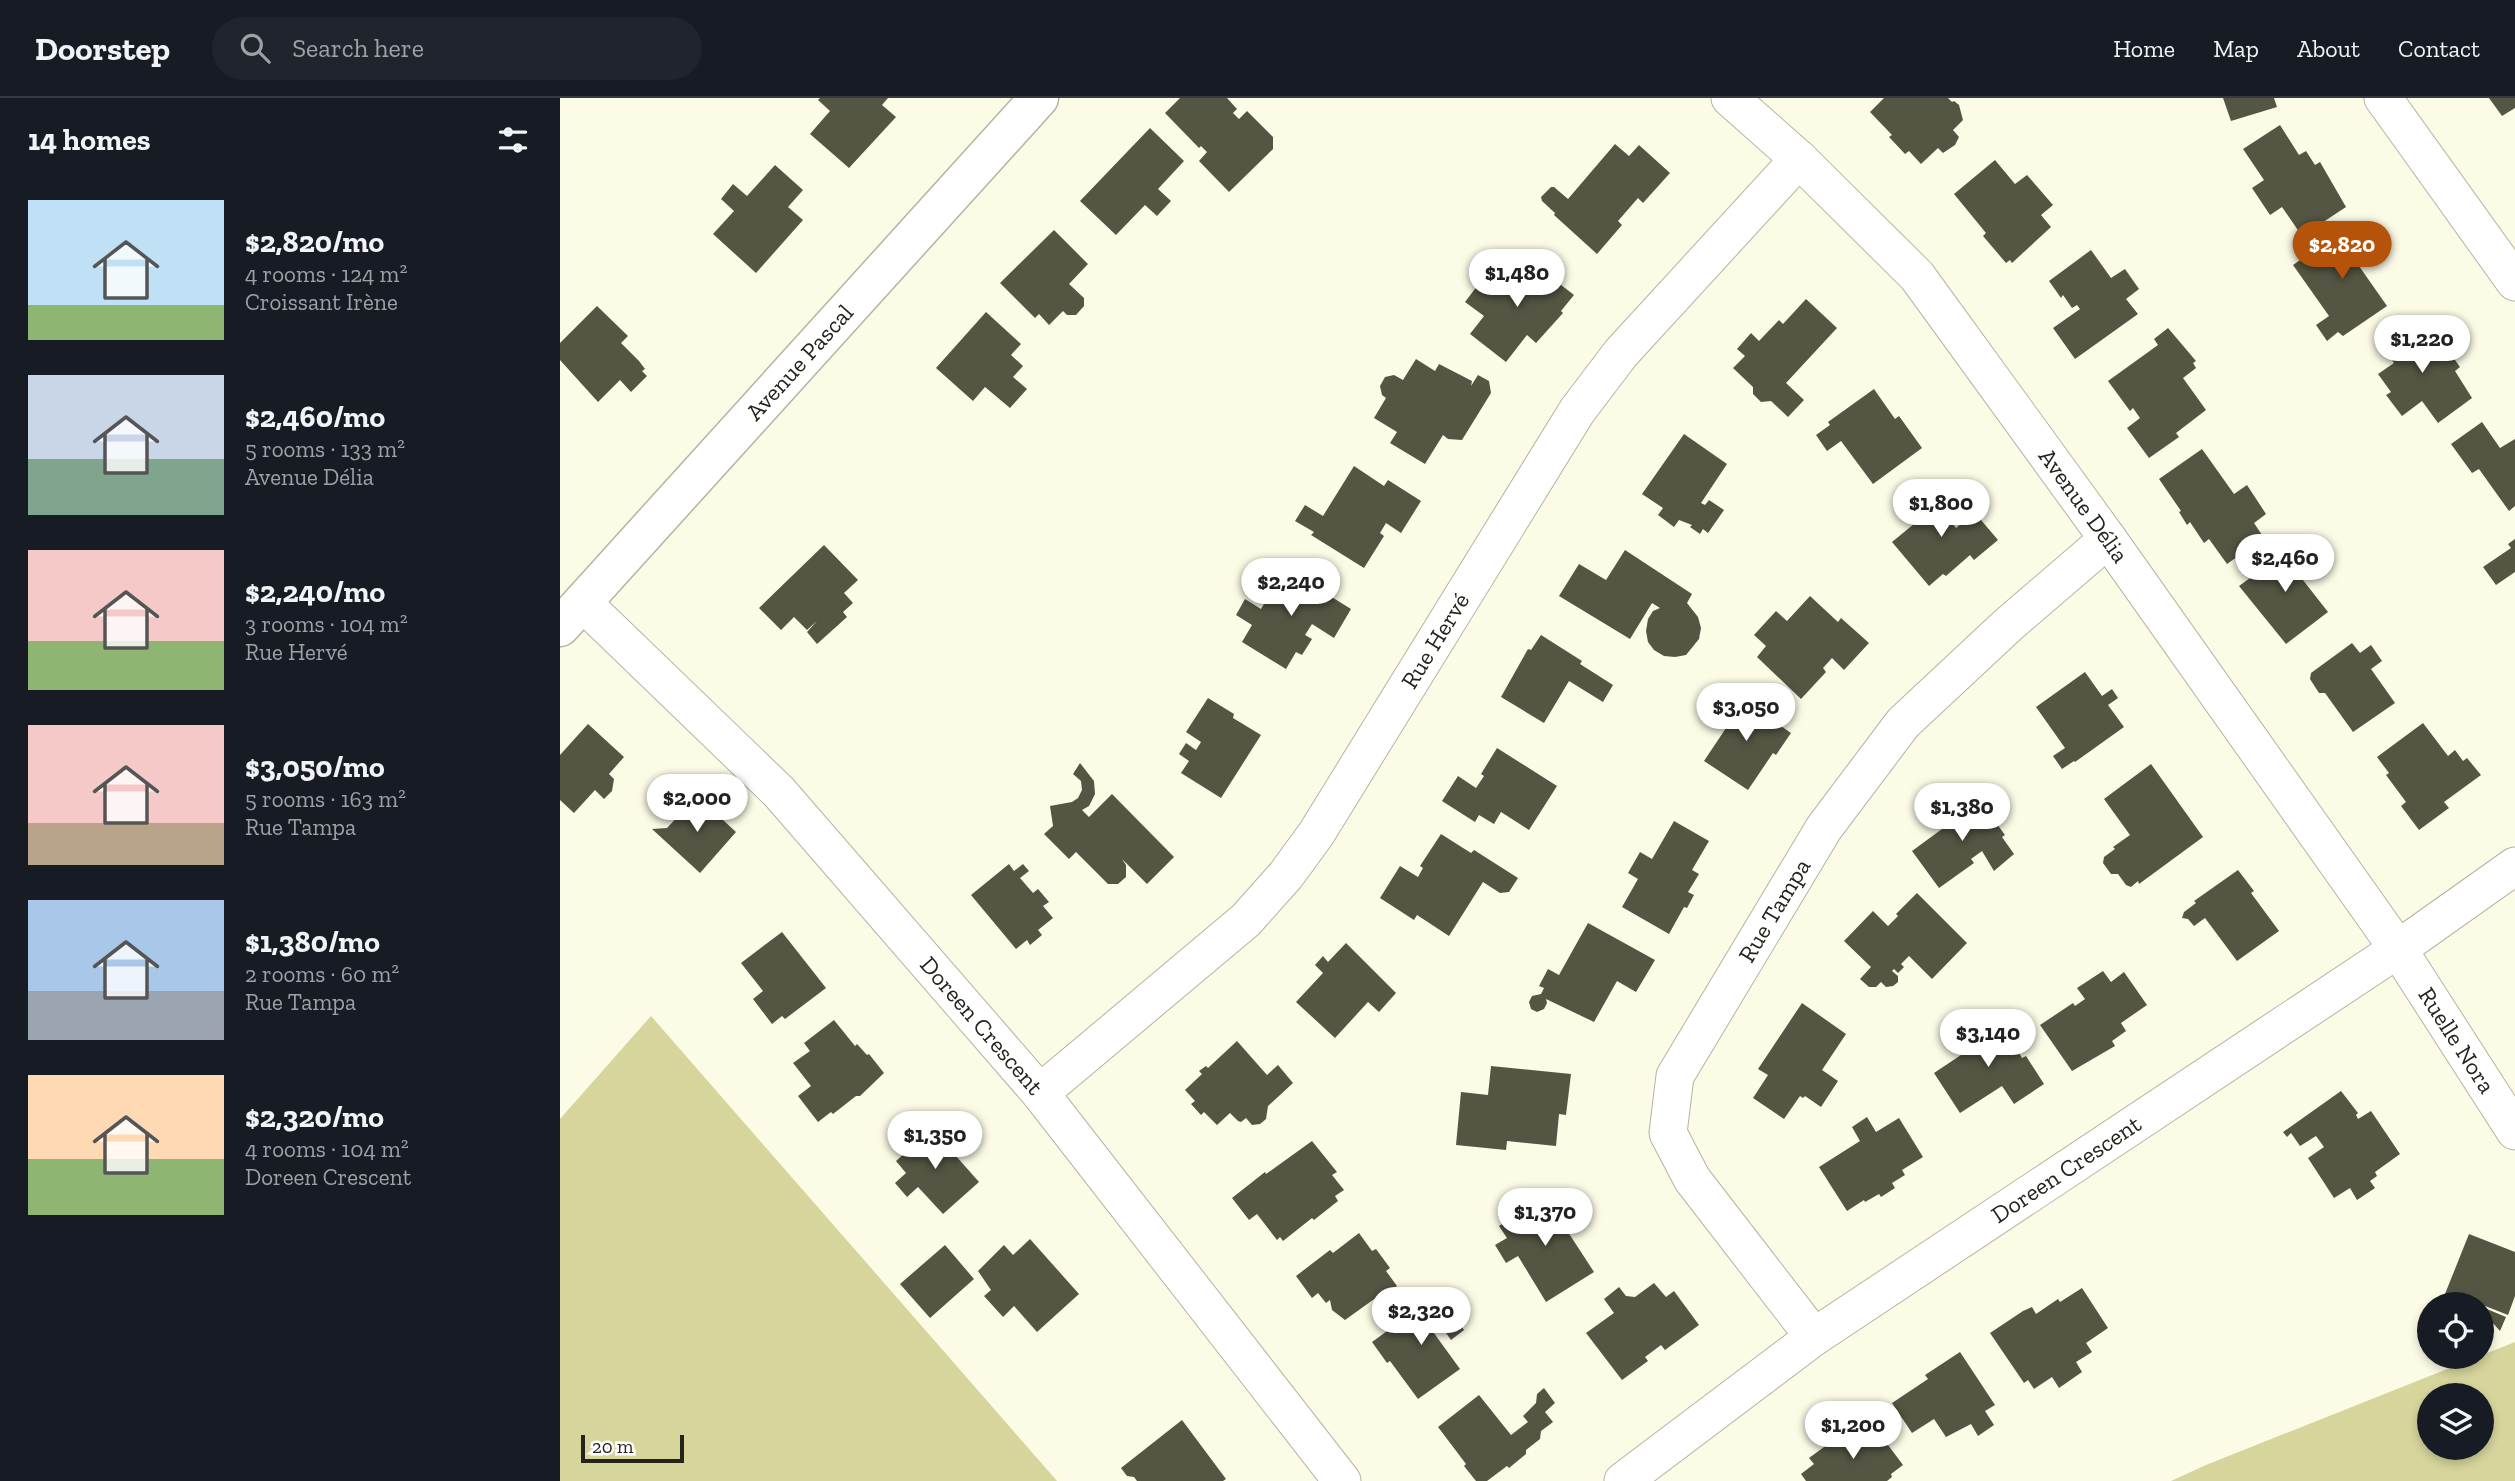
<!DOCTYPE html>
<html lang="en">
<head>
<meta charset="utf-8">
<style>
	:root { --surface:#171b24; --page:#20242c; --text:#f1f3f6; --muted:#9ea1a6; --line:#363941; --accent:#b45309 }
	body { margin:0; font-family:"Zilla Slab",serif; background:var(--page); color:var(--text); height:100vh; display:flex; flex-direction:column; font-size:26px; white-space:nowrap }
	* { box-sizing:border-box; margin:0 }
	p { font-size:23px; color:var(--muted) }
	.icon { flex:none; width:38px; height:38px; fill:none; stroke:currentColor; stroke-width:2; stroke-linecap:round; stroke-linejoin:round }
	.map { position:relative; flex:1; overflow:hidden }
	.sheet { display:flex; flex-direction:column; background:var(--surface); width:560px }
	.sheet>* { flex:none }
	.buttons { position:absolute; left:1857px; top:1194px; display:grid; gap:14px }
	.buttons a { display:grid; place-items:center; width:77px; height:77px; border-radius:50%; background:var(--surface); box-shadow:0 4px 10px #0003; font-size:35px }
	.scale { position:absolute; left:21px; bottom:18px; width:103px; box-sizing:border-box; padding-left:7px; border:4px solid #24241c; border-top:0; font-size:19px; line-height:24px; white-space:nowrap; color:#24241c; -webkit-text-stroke:5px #fff; paint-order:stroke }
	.price { position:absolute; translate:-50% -60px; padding:0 16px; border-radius:24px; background:#fff; color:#222; font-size:23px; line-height:46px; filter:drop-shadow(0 2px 4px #0008) }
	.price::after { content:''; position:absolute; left:50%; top:42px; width:21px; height:16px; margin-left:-10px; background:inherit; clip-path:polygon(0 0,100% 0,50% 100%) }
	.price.selected { background:var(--accent); color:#fff }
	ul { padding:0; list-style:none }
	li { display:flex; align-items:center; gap:21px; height:175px; padding:0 28px }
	li span { display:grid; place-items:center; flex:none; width:196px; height:140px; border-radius:0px; color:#555 }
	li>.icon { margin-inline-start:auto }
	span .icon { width:84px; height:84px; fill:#fffc; stroke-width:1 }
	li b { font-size:30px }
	h2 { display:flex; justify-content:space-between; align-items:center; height:84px; padding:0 28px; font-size:30px }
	header { display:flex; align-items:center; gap:42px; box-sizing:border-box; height:98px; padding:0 35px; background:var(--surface); border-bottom:2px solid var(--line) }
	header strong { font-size:33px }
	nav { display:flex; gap:38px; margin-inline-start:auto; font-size:24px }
	.search { width:490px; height:63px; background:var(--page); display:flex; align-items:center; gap:18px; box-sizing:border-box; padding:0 24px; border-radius:38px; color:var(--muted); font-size:26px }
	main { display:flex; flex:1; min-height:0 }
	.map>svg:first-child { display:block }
</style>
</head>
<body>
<header>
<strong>Doorstep</strong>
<div class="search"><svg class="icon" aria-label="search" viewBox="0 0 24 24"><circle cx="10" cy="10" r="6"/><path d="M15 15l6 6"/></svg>Search here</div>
<nav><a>Home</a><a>Map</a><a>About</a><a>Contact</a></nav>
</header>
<main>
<section class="sheet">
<h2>14 homes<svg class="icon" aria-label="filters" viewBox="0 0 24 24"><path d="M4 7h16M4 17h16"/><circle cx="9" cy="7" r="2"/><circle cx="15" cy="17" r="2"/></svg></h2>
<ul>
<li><span style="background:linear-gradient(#bfe0f5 75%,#8fb573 0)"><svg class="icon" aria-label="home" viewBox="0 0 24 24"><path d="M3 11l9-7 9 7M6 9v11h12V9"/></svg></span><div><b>$2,820/mo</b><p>4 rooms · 124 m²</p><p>Croissant Irène</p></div></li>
<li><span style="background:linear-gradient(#c9d6e8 60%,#7fa58c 0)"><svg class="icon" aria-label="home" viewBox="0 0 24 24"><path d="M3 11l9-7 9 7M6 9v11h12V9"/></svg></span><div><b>$2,460/mo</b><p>5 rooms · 133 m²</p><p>Avenue Délia</p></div></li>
<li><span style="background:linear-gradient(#f6c9c9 65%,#8fb573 0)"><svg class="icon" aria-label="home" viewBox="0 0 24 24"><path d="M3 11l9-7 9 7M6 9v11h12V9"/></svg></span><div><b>$2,240/mo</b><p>3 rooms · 104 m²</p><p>Rue Hervé</p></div></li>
<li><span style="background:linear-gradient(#f6c9c9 70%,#b9a48a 0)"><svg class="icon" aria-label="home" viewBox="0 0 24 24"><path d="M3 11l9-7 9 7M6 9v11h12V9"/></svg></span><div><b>$3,050/mo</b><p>5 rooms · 163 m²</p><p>Rue Tampa</p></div></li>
<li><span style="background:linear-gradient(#a9c7e8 65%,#9aa5b1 0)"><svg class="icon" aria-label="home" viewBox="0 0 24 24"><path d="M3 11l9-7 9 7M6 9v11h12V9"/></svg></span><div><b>$1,380/mo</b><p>2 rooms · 60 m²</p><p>Rue Tampa</p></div></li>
<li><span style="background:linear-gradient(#ffd9b3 60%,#8fb573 0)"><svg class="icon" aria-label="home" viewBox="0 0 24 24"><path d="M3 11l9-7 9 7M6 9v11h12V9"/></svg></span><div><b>$2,320/mo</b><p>4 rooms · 104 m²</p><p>Doreen Crescent</p></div></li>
</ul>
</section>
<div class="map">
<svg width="1955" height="1383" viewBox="0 0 1955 1383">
	<rect width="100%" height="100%" fill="#fbfbe6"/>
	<!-- green -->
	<path fill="#d6d59c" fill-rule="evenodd" d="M91 918 497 1383H0V1021Z
		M1955 1244V1383H1611L1646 1367ZM1869 1297H1922V1349H1869Z"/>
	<!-- building -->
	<path fill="#555543" d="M260 0H328L322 7 336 19 289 70 250 36 270 13 258 2Z
		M620 0H667L677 11 673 15 679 21 687 13 713 39V51L669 94 639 63 647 54 641 48 639 50 605 15Z
		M1324 0H1388L1392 4 1394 3 1399 7 1403 22 1393 32 1399 39 1395 47 1383 55 1378 50 1361 66 1349 53 1345 56 1329 39 1332 37 1310 14Z
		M1663 0H1714L1717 9 1671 23Z
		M1929 0H1955V10L1942 18Z
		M1720 27 1739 57 1746 53 1755 67 1760 64 1786 109 1742 138 1722 109 1710 117 1692 90 1704 82 1683 51Z
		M590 30 624 63 598 91 611 103 597 118 585 107 556 137 520 103Z
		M1055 46 1069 58 1079 47 1110 75 1083 105 1078 100 1058 123 1062 127 1037 156 994 117 995 115 982 103 981 99 991 89H994L1008 101Z
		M1435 62 1455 86 1467 77 1493 107 1481 117 1491 129 1452 165 1450 162 1446 165 1423 138 1426 135 1394 96Z
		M215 67 243 92 228 109 243 122 196 175 153 136 174 113 161 101 173 86 187 98Z
		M1797 123 1819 154 1799 168 1827 208 1783 238 1778 234 1767 243 1756 227 1769 218 1733 167Z
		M494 132 528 166 509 186 524 200V208L516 217H507L503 213 489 227 479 216 475 220 440 185Z
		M1531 152 1551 180 1565 171 1579 191 1566 201 1578 216 1515 261 1493 230 1520 211 1517 207 1512 210 1503 197 1501 200 1489 183Z
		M969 162 1014 197 1001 213 1003 215 976 245 967 237 946 264 910 236 924 218 905 204 930 171 950 187Z
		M1246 201 1277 230 1226 285 1244 302 1228 319 1211 303 1201 304 1193 296V289L1173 270 1185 258 1177 251 1191 235 1199 243 1219 222 1223 226Z
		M37 208 68 238 61 245 79 263 85 271 82 273 87 278 71 294 60 282 38 304 0 262V245Z
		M426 214 461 246 451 257 463 268 453 279 467 291 450 310 425 289 413 303 376 270Z
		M1851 223 1883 260 1890 255 1900 269 1895 273 1912 300 1878 325 1862 303 1842 318 1826 297 1831 294 1818 276 1834 265 1820 246Z
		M1608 230 1636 263 1633 265 1636 270 1623 280 1646 312 1616 335 1619 339 1589 360 1567 330 1580 320 1573 310 1570 313 1548 283 1598 247 1594 241Z
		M856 261 875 273 879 266 912 283 911 288 918 277 929 283 931 295 902 342 888 341 883 337 865 366 830 345 837 334 814 320 826 300 822 297 820 288 825 279 834 277 843 282Z
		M1314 291 1335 321 1339 318 1362 350 1313 386 1281 343 1267 353 1256 337 1270 327 1268 324Z
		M1922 324 1940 350 1955 341V408L1949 413 1919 371 1912 375 1891 346Z
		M1124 336 1167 366 1141 405 1145 407 1149 402 1164 412 1148 435 1143 431 1140 436 1130 429 1132 427 1119 422 1114 429 1098 417 1103 410 1082 396Z
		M1642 351 1674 396 1687 387 1706 416 1694 425 1704 440 1667 466 1649 441 1644 445 1630 424 1627 427 1619 414 1621 413 1599 381Z
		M794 368 824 388 828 382 861 403 841 435 826 425 820 435 824 438 804 470 751 437 754 434 735 423 745 407 763 418Z
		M1370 390 1391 415 1387 419 1396 430 1415 415 1438 442 1414 462 1410 457 1386 478 1383 476 1369 488 1332 444 1360 421 1349 408Z
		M1955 441V474L1936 487 1923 469 1951 450 1948 446Z
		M1738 445 1754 465 1739 477 1768 514 1726 546 1679 488Z
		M264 447 298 482 284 495 293 505 283 514 287 519 257 546 247 534 257 523 247 532 234 519 221 532 199 510Z
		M1065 452 1132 496 1127 505 1138 519 1141 530 1139 541 1126 557 1115 559 1104 558 1094 552 1088 544 1086 533 1088 521 1093 513 1100 510 1092 505 1070 541 999 498 1019 466 1046 482Z
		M725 470 791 511 774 540 752 526 745 537 752 541 742 557 736 554 726 571 682 544 692 527 676 517 685 501 701 511Z
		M1250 498 1278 524 1281 520 1309 545 1284 572 1272 560 1263 570 1266 574 1241 601 1197 559 1206 548 1194 537 1216 513 1227 523Z
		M981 537 1022 563 1020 566 1053 587 1043 604 1009 583 984 625 941 599 968 551 971 552Z
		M1792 545 1800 555 1811 547 1822 563 1811 571 1835 605 1793 634 1765 595H1759L1750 581 1751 575Z
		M1525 574 1542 598 1552 591 1558 600 1548 607 1564 629 1515 664 1514 663 1502 671 1493 658 1505 650 1476 609Z
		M1173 598 1184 606 1186 604 1231 635 1216 657 1213 655 1188 692 1144 663 1172 621 1162 614Z
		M648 600 674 616 673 620 701 637 661 700 621 675 629 663 619 656 626 645 636 652 641 644 626 634Z
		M1863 625 1888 658 1895 652 1903 663 1907 660 1921 677 1884 704 1889 710 1859 732 1841 708 1846 704 1826 677 1829 675 1817 659Z
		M28 626 64 659 49 676 54 681 52 693 44 701 35 692 14 715 0 702V657Z
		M937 650 997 688 969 732 941 714 934 726 919 717 915 724 882 703 898 678 916 690 924 678 921 676Z
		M520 665 534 683 535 696 529 708 522 712 529 719 552 696 614 759 587 786 562 761 566 767V779L558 786H548L516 754 509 761 484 736 493 728 490 708 512 704 518 700 522 692 521 683 513 676Z
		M1591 666 1643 739 1579 786 1578 783 1571 789 1566 787 1558 776H1551L1543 765 1544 759 1555 751 1553 749 1570 737 1544 701Z
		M137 698 176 734 140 775 92 731 107 730Z
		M1420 703 1445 737 1442 739 1454 756 1434 773 1422 753 1411 761 1414 765 1379 790 1352 753 1382 731 1375 717 1388 708 1393 714 1400 709 1404 714Z
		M1114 723 1149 743 1132 772 1139 776 1128 794 1134 797 1127 810 1124 809 1109 836 1062 809 1078 781 1068 775 1080 754 1092 761Z
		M881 736 911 755 914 752 958 780 949 794 940 795 923 784 889 838 857 817 854 822 820 800 840 768 858 779 863 770 860 768Z
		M449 766 454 773 463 766 469 773 460 780 473 795 478 791 489 804 483 808 493 820 478 832 482 837 470 847 467 842 456 851 411 797Z
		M1678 772 1694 793 1691 795 1719 833 1677 863 1645 820 1634 828 1628 821 1622 820 1624 814 1636 805 1634 803Z
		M1357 795 1407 845 1372 881 1349 858 1341 866 1344 869 1338 875 1334 871 1332 873 1338 878V884L1333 888 1326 889 1321 884 1316 889H1309L1300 881 1311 869 1284 843 1313 813 1328 828 1338 818 1336 816Z
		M1028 825 1095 862 1076 894 1057 883 1034 924 986 901 987 905 984 911 977 914 971 911 969 904 972 898 981 896 984 890 979 888 988 871 999 877Z
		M222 834 266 890 225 921 222 918 212 926 193 901 203 893 181 865Z
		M786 845 836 895 819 914 808 904 775 940 736 904 763 875 755 867 763 858 768 864Z
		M1543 873 1551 884 1564 874 1587 907 1561 925 1566 933 1552 943 1555 948 1512 973 1480 927 1513 905 1515 908 1525 901 1517 890Z
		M1242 905 1286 936 1262 972 1278 983 1261 1009 1245 998 1243 1000 1240 998 1224 1021 1193 1000 1208 977 1198 971Z
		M1432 920 1439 932 1443 929 1462 960 1466 958 1484 986 1454 1006 1442 988 1400 1015 1374 975 1410 951 1402 939Z
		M274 922 295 948 297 946 307 957 309 956 324 975 300 998H296L273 1016 271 1014 258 1024 238 998 251 988 233 965 250 953 244 945Z
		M677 943 707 977 718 967 733 985 708 1008 706 1021 700 1026 692 1027 686 1020 681 1024 678 1023 670 1015 657 1027 644 1014 641 1017 631 1006 635 1003 625 992 642 976 639 973 646 968 648 970Z
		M931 968 1011 976 1006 1017 999 1016 996 1048 947 1043 946 1052 896 1047 901 994 928 997Z
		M1781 993 1798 1015 1796 1017 1798 1021 1811 1013 1840 1056 1815 1074 1817 1078 1810 1083 1815 1090 1797 1102 1790 1090 1774 1100 1748 1060 1764 1049 1756 1038 1740 1048 1731 1035 1727 1039 1723 1034Z
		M1307 1019 1316 1034 1339 1020 1363 1059 1342 1072 1345 1077 1332 1085 1335 1090 1321 1099 1319 1096 1305 1104 1304 1102 1287 1113 1259 1069 1300 1043 1292 1029Z
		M375 1028 399 1055 396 1058 419 1084 383 1116 358 1089 347 1099 335 1085 346 1075 336 1063Z
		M752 1043 777 1074 772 1077 784 1092 775 1098 778 1103 754 1122 752 1120 723 1143 720 1139 717 1142 697 1116 689 1122 672 1100 705 1074 706 1076Z
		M990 1095 1011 1128 1006 1131 1034 1174 986 1204 958 1158 946 1165 935 1147 947 1140 939 1128 974 1106 973 1104Z
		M799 1135 812 1153 816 1151 830 1170 826 1173 837 1188 819 1201 817 1199 785 1222 772 1212 770 1202 766 1205 758 1195 752 1200 736 1178 770 1152 773 1155Z
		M1909 1136 1955 1154V1198L1948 1217 1915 1204 1914 1206H1881Z
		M470 1141 519 1196 477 1234 454 1208 443 1219 424 1198 431 1192 418 1173 444 1147 453 1157Z
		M385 1147 414 1181 370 1220 340 1186Z
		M1094 1185 1106 1199 1114 1193 1139 1227 1105 1252 1101 1247 1085 1259 1088 1263 1062 1282 1026 1235 1054 1215 1044 1201 1059 1189 1066 1198 1075 1199Z
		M1522 1190 1548 1230 1526 1245 1532 1254 1516 1264 1522 1274 1499 1290 1492 1279 1474 1291 1468 1282 1464 1285 1430 1235 1463 1213 1472 1209 1476 1216 1498 1201 1500 1204Z
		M878 1196 904 1232 891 1242 879 1225 871 1231 900 1271 858 1301 830 1263 827 1265 812 1244Z
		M1922 1209 1946 1219 1940 1233 1932 1224 1922 1220Z
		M1400 1254 1435 1307 1425 1313 1434 1327 1418 1338 1411 1326 1386 1339 1374 1321 1352 1335 1332 1305 1368 1281 1365 1277Z
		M984 1290 995 1305 985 1314 993 1324 981 1333 980 1341 966 1352V1356L949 1370 947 1368 927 1383H916L904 1368 906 1366 878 1329 919 1297 951 1337 968 1324 963 1318 976 1305 977 1296Z
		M622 1322 666 1381 663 1383H577L574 1379 567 1378 561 1370Z
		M1286 1333 1298 1350 1319 1335 1343 1367 1331 1376 1332 1379 1327 1383H1246L1241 1376 1254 1366 1249 1360Z"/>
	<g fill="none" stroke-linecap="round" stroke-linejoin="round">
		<!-- minor casing -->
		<g stroke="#b4b4a0" stroke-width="39">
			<g id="minor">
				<path id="s1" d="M1170 0 1239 61 1357 178 1548 441 1838 851 1955 1033"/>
				<path d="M1823 0 1955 184"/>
				<path id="s2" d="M22 504 219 694 480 995 782 1383"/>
				<path id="s3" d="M480 995 686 822 726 777 756 736 1017 313 1061 255 1239 61"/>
				<path id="s4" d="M1254 1239 1132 1081 1108 1035 1115 978 1264 730 1343 625 1448 527 1548 441"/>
				<path id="s5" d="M1063 1383 1254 1239 1838 851 1955 768"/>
			</g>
		</g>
		<!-- tertiary casing -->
		<g stroke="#b4b4a0" stroke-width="41">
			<g id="tertiary">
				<path id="s6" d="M0 529 479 0"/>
			</g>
		</g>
		<!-- minor -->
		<use href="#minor" stroke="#fff" stroke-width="37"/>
		<!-- tertiary -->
		<use href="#tertiary" stroke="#fff" stroke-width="38"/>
	</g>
	<g text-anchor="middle" stroke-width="7" stroke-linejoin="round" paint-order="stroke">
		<!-- street labels -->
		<g font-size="24" fill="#24241c" stroke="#fff">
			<text dy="8" stroke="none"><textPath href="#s6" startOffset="357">Avenue Pascal</textPath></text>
			<text dy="8" stroke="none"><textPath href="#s1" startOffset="542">Avenue Délia</textPath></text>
			<text dy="8" stroke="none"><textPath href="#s3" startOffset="607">Rue Hervé</textPath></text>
			<text dy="8" stroke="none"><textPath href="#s4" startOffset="502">Rue Tampa</textPath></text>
			<text dy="8" stroke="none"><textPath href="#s2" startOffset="583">Doreen Crescent</textPath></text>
			<text dy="8" stroke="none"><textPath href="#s1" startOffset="1194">Ruelle Nora</textPath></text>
			<text dy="8" stroke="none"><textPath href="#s5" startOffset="542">Doreen Crescent</textPath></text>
		</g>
	</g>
</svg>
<div class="buttons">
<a><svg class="icon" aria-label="locate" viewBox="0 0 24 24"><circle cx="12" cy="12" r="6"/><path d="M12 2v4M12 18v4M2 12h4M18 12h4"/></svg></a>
<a><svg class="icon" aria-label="layers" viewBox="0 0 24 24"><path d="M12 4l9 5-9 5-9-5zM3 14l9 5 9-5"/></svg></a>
</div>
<div class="scale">20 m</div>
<b class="price selected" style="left:1782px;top:183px">$2,820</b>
<b class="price" style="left:957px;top:211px">$1,480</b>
<b class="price" style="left:1862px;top:277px">$1,220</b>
<b class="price" style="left:1381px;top:441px">$1,800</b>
<b class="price" style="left:1725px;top:496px">$2,460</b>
<b class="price" style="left:731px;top:520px">$2,240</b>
<b class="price" style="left:1186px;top:645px">$3,050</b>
<b class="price" style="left:137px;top:736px">$2,000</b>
<b class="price" style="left:1402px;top:745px">$1,380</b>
<b class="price" style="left:1428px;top:971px">$3,140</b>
<b class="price" style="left:375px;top:1073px">$1,350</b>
<b class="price" style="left:985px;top:1150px">$1,370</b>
<b class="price" style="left:861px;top:1249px">$2,320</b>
<b class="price" style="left:1293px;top:1363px">$1,200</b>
</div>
</main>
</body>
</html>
